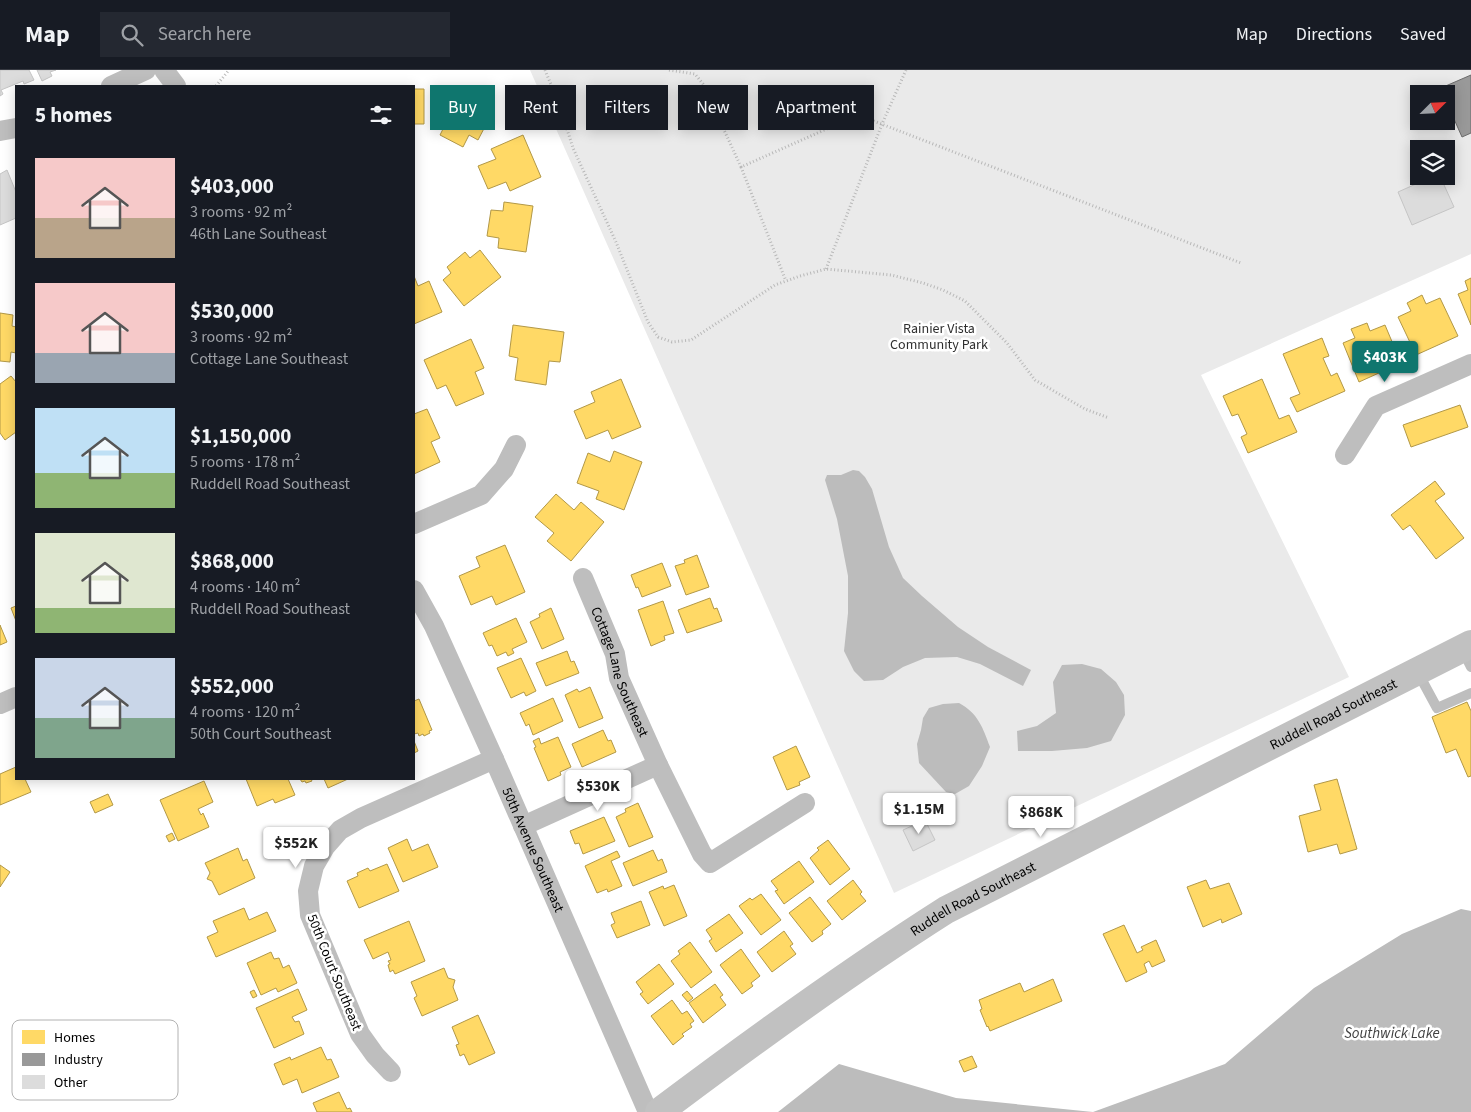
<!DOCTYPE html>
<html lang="en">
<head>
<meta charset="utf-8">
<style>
	:root { --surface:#171b24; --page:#242831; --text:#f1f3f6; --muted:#9ea1a6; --line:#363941; --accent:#0f766e }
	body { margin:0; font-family:"Source Sans 3",sans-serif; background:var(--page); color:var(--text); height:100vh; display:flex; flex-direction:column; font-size:19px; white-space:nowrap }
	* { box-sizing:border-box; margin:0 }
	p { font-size:16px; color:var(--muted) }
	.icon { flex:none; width:28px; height:28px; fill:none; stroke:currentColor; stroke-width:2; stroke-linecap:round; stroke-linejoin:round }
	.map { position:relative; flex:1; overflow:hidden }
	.details { position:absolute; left:15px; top:15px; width:400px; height:695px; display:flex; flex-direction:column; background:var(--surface); border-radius:0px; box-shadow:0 2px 12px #0003 }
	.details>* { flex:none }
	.hud { position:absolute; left:430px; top:15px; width:475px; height:45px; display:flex; gap:10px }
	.needle { width:32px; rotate:66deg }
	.tools { position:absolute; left:1410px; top:15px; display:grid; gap:10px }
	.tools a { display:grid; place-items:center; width:45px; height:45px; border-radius:0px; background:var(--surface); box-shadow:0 2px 12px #0003; font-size:25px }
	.price { position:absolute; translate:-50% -42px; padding:0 11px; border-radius:5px; background:#fff; color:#222; font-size:16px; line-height:32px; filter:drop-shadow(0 1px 2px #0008) }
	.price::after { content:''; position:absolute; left:50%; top:30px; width:15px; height:11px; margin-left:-8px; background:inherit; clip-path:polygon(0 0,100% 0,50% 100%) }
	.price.on { background:var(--accent); color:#fff }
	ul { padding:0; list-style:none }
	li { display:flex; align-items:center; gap:15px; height:125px; padding:0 20px }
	li span { display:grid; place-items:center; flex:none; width:140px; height:100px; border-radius:0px; color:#555 }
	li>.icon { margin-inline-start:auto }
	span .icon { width:60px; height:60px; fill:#fffc; stroke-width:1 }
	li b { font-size:21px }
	h2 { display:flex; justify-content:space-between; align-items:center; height:60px; padding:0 20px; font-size:21px }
	.pill { padding:0 18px; border-radius:0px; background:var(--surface); box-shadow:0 2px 12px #0003; font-size:18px; line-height:45px }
	.pill.on { background:var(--accent); color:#fff }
	header { display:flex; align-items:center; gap:30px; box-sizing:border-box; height:70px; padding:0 25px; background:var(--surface); border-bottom:1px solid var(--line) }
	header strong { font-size:24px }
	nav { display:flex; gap:28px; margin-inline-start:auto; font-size:18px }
	.search { width:350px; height:45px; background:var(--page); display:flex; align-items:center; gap:12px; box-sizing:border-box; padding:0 18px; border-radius:0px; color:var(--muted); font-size:19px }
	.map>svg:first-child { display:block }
</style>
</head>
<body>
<header>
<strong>Map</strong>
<div class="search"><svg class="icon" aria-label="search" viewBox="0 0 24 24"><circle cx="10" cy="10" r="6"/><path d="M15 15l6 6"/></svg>Search here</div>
<nav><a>Map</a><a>Directions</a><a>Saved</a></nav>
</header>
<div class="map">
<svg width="1471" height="1042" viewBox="0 0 1471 1042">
	<rect width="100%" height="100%" fill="#fff"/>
	<!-- green -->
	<path fill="#eaeaea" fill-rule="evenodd" d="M530 0H1471V184L1201 305 1349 607 894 823ZM1419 24H1446V51H1419ZM1419 79H1446V106H1419Z"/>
	<!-- water -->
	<path fill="#bcbcbc" d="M853 400 859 401 865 407 872 419 889 477 903 508 922 526 958 557 988 577 1031 600 1023 616 980 594 957 587 925 588 903 597 883 610 864 611 854 601 844 581 848 543V506L837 449 825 410 827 405H841Z
		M1082 594 1101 599 1116 612 1124 625 1125 645 1111 671 1087 678 1052 681H1018L1017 661 1037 656 1056 643 1053 612 1062 595Z
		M959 633C978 643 983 658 990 677L982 696 969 716 955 724 946 722 919 693 917 674 921 660 923 648 929 638 943 634Z
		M1461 839 1471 841V1042H778L839 994 956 1028 1093 1042 1225 994 1314 918 1402 864Z"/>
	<!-- homes -->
	<path fill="#ffd966" stroke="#b29847" d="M414 19H424V54H414V65Z
		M449 26 490 47 478 70 469 65 463 77 440 65 445 55 436 51Z
		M523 65 541 107 510 121 506 112 488 119 478 96 496 89 491 79Z
		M504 132 533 136 526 182 498 178 499 168 487 166 491 140 503 141Z
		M480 180 501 207 464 236 443 210 451 203 447 197 465 182 470 188Z
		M414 206 418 216 429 211 442 242 414 254Z
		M1471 208V255L1458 224 1468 220 1465 211Z
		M1422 225 1426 234 1440 228 1458 266 1416 285 1398 247 1411 241 1407 233Z
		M0 243 13 245 12 256 16 257V283L11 282 10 292 0 291Z
		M1367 253 1370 261 1385 255 1401 293 1359 312 1343 273 1355 268 1351 259Z
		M513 255 564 262 560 292 549 291 546 315 515 310 518 288 509 286Z
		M1322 268 1329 286 1323 288 1331 306 1337 303 1345 321 1297 342 1290 328 1300 324 1283 284Z
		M471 269 484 298 475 302 484 324 456 336 446 315 437 319 424 290Z
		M11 306 16 312V362L5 370 0 363V314Z
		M621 309 641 357 612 369 608 360 586 369 574 341 595 332 591 322Z
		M1262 309 1279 349 1289 345 1297 362 1248 383 1241 367 1247 364 1238 344 1232 346 1223 326Z
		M1460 335 1468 357 1411 377 1403 355Z
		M427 339 440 368 431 372 440 392 414 404V344Z
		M614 381 642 392 624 440 596 429 599 421 577 413 588 383 610 392Z
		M1435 411 1445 424 1435 431 1464 468 1436 489 1410 455 1403 460 1391 445Z
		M556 424 574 440 581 432 604 452 571 491 547 471 554 463 535 447Z
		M505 475 525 522 496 535 492 526 471 535 459 506 480 497 476 487Z
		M697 485 709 517 686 525 675 496 685 493 684 490Z
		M662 493 671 516 642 527 638 517 636 518 631 505Z
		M710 528 714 539 717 538 722 551 687 563 678 540Z
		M663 531 674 563 664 566 665 570 651 576 638 540Z
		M16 536V551L11 538Z
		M551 538 564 569 542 579 530 552 540 547 539 544Z
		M516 548 527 572 512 579 514 583 508 586 506 582 497 586 492 575 489 576 483 563Z
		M0 555 7 572 0 575Z
		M567 581 571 592 574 591 579 603 546 616 536 593Z
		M521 588 536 621 526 626 524 622 511 628 497 598Z
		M590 617 603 648 579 658 565 625 577 619 579 622Z
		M553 628 563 651 533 665 529 654 526 656 520 643Z
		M419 629 432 660 429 661 430 663 424 666 423 664 419 666 418 663 414 664V631Z
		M1467 632 1471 641V706L1468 707 1456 679 1446 683 1432 647Z
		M603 660 608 671 611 670 616 682 582 697 572 674Z
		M558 667 571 697 560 702 561 705 548 711 534 678 536 677 533 671 539 668 541 674Z
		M414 671 418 681 414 683Z
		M796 676 810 707 799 712 800 715 787 720 773 687Z
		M16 697V709H25L31 722 0 735V704Z
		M246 709H288L295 725 275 733 273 729 257 736Z
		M300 709H311L312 711 306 713 305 711 302 712Z
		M324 709H348L328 718Z
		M1337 709 1357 779 1340 784 1337 774 1308 782 1299 746 1321 740 1314 715Z
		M204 711 213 732 198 739 201 745 203 743 209 757 178 771 160 730Z
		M108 724 113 735 95 743 90 732Z
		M638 733 653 767 629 777 616 747 626 742 625 739Z
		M604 747 615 771 583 784 579 773 575 774 570 761Z
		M172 763 175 769 169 772 166 766Z
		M407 769 412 781 428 774 438 797 403 812 388 778Z
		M828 770 850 799 830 815 810 788 819 780 817 778Z
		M238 778 243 791 247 789 255 808 219 825 212 811 207 809 210 803 205 793Z
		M653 780 658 791 662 789 667 802 633 816 623 793Z
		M617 781 620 787 611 791 622 816 608 822 607 819 597 823 585 796Z
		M799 791 814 812 784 834 775 821 778 820 771 811Z
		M387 794 399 821 359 838 347 811 358 806 357 803 368 798 370 801Z
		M0 795 10 802 0 817Z
		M853 810 862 822 860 824 866 831 842 850 827 831Z
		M1206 810 1210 819 1229 813 1242 844 1222 853 1221 849 1203 857 1187 817Z
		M674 815 687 846 664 856 649 822 663 816 664 819Z
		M761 824 781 850 761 865 739 836 750 828 752 830Z
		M810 827 831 854 822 861 823 864 812 872 789 843Z
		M641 831 650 855 617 868 611 855 615 853 611 843Z
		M244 838 249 850 267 842 276 861 216 887 207 867 218 862 213 851Z
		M729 844 743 863 716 882 709 871 712 869 706 860Z
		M409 851 425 891 395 904 393 900 390 902 388 895 390 894 388 891 391 890 388 882 373 889 364 870Z
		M1124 855 1137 883 1143 880 1141 877 1156 870 1165 891 1152 897 1149 891 1144 894 1147 902 1126 912 1103 864Z
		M784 861 793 874 790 876 796 884 772 902 757 882Z
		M690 872 712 902 691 918 671 891 680 884 678 881Z
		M741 879 760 906 751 913 753 916 742 924 720 895Z
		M271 882 274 889 279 888 283 898 289 895 297 913 278 922 276 918 261 925 247 893Z
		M659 894 674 914 648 934 640 924 643 922 636 912Z
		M444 898 448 908 455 910 453 917 458 930 422 946 414 928 417 926 411 912Z
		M1053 909 1062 931 990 961 988 956 987 957 980 940 982 939 979 930 1020 913 1024 922Z
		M715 914 723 925 720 927 726 935 703 953 689 933Z
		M298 919 307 940 292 947 295 952 299 951 304 964 274 978 256 938Z
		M254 920 257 926 253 928 250 922Z
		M687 921 693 928 688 932 682 925Z
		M672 930 682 944 687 941 694 951 690 954 692 957 682 964 684 966 673 975 651 946Z
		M478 945 495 983 469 995 464 984 460 986 456 975 459 974 452 957Z
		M321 977 327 990 331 989 339 1007 302 1023 297 1009 283 1015 274 994 290 987 291 990Z
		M972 986 977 997 964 1002 959 991Z
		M339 1022 347 1039 350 1038 352 1042H317L313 1033Z"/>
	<!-- industry -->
	<path fill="#999" stroke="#6b6b6b" d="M1471 5V63L1462 67 1446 31V24H1443L1441 18Z"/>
	<!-- building -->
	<path fill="#dcdcdc" stroke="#c5c5c5" d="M0 0H29L34 10 24 14 23 11 1 20 3 24 0 26Z
		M37 0H56L50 2 52 6 42 11Z
		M7 100 16 122V148L0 155V104Z
		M1434 106H1440L1454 137 1412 155 1398 122Z
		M925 750 935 770 913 781 903 760Z"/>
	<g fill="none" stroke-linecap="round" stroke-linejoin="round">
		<!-- path -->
		<path stroke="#b8b8b8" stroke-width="3" stroke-dasharray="1 2.5" stroke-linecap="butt" d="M545 0 559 34 573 78 616 172 648 252 658 267 672 272 691 270 775 215 800 206 826 199 891 205 923 213 943 220 965 231 1007 273 1035 310 1085 339 1109 348
			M669 0 695 4 703 14 741 97 840 53 857 49 871 50 1241 193
			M216 16 229 0
			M741 97 786 211
			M826 199 882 54 906 0"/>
		<!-- service -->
		<path stroke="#bebebe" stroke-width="10" d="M1462 579 1471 597
			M1417 601 1437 638 1471 623"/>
		<!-- minor -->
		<g stroke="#bebebe" stroke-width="20">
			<path d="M164 0 176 16"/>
			<path d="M111 16 146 0"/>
			<path d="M0 61 16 58"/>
			<path d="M1345 385 1376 336 1471 294"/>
			<path d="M414 454 481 425 504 399 516 375"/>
			<path id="s1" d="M583 508 615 584 619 608 658 695 702 784 710 793 805 733"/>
			<path id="s2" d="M414 520 434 556 494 689 648 1042"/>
			<path d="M0 634 16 627"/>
			<path d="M523 756 658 695"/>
			<path d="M391 1002 375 985 360 964 310 845 308 821 314 796 325 777 340 760 361 748 494 689"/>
		</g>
		<!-- secondary -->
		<path stroke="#c1c1c1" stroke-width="28" id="s3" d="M659 1042C752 972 847 903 946 840L1471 574"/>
	</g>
	<g text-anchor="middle" stroke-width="5" stroke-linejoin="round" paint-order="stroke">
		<!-- park labels -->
		<g font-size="14" fill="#2f2f2f" stroke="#fff">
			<text x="939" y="263">Rainier Vista<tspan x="939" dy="16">Community Park</tspan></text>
		</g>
		<!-- street labels -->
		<g font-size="14" fill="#000" stroke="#fff">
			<text dy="5" stroke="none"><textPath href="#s1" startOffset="101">Cottage Lane Southeast</textPath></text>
			<text dy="5" stroke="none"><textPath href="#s3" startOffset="785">Ruddell Road Southeast</textPath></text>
			<text dy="5" stroke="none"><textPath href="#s2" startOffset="286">50th Avenue Southeast</textPath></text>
			<text dy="5" stroke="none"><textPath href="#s3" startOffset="380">Ruddell Road Southeast</textPath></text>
			<text transform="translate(335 902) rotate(68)" y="5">50th Court Southeast</text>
		</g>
		<!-- water labels -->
		<g font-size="15" font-style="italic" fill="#404040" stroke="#fff">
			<text x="1392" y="968">Southwick Lake</text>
		</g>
	</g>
	<!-- legend -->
	<rect x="12" y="950" width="166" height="80" rx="8" fill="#fff" stroke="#b2b2b2" stroke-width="1"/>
	<rect x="22" y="960" width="23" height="14" fill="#ffd966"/>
	<rect x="22" y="983" width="23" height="13" fill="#999"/>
	<rect x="22" y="1005" width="23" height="14" fill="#dcdcdc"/>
	<g font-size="14" fill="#000">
		<text x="54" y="972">Homes</text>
		<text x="54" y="994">Industry</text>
		<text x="54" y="1017">Other</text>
	</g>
</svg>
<div class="tools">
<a><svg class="needle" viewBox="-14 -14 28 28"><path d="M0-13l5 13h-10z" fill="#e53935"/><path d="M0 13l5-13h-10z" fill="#9ea1a6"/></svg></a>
<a><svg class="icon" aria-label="layers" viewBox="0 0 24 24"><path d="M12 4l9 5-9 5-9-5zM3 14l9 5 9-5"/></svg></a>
</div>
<b class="price on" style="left:1385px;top:313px">$403K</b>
<b class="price" style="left:598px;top:742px">$530K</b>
<b class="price" style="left:919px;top:765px">$1.15M</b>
<b class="price" style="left:1041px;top:768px">$868K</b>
<b class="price" style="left:296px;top:799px">$552K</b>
<div class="hud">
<a class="pill on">Buy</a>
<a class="pill">Rent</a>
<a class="pill">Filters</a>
<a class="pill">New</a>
<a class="pill">Apartment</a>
</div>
<section class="details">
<h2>5 homes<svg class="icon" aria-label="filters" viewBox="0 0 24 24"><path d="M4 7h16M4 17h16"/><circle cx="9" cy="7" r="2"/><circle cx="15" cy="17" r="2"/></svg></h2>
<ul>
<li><span style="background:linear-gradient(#f6c9c9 60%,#b9a48a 0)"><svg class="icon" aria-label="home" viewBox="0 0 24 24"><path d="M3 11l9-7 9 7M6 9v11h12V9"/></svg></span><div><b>$403,000</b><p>3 rooms · 92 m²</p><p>46th Lane Southeast</p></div></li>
<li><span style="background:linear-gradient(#f6c9c9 70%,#9aa5b1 0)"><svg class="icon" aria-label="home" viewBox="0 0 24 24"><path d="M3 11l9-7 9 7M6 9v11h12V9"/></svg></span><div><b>$530,000</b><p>3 rooms · 92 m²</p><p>Cottage Lane Southeast</p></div></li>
<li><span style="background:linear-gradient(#bfe0f5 65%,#8fb573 0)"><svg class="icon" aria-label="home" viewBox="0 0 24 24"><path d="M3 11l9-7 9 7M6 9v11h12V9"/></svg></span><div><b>$1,150,000</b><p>5 rooms · 178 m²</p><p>Ruddell Road Southeast</p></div></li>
<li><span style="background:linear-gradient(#dfe7d0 75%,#8fb573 0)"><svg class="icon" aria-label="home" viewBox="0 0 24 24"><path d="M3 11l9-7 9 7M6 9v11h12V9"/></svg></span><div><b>$868,000</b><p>4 rooms · 140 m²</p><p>Ruddell Road Southeast</p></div></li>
<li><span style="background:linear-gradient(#c9d6e8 60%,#7fa58c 0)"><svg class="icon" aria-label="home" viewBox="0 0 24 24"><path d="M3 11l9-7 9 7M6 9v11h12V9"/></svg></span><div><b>$552,000</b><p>4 rooms · 120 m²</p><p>50th Court Southeast</p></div></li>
</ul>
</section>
</div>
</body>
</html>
